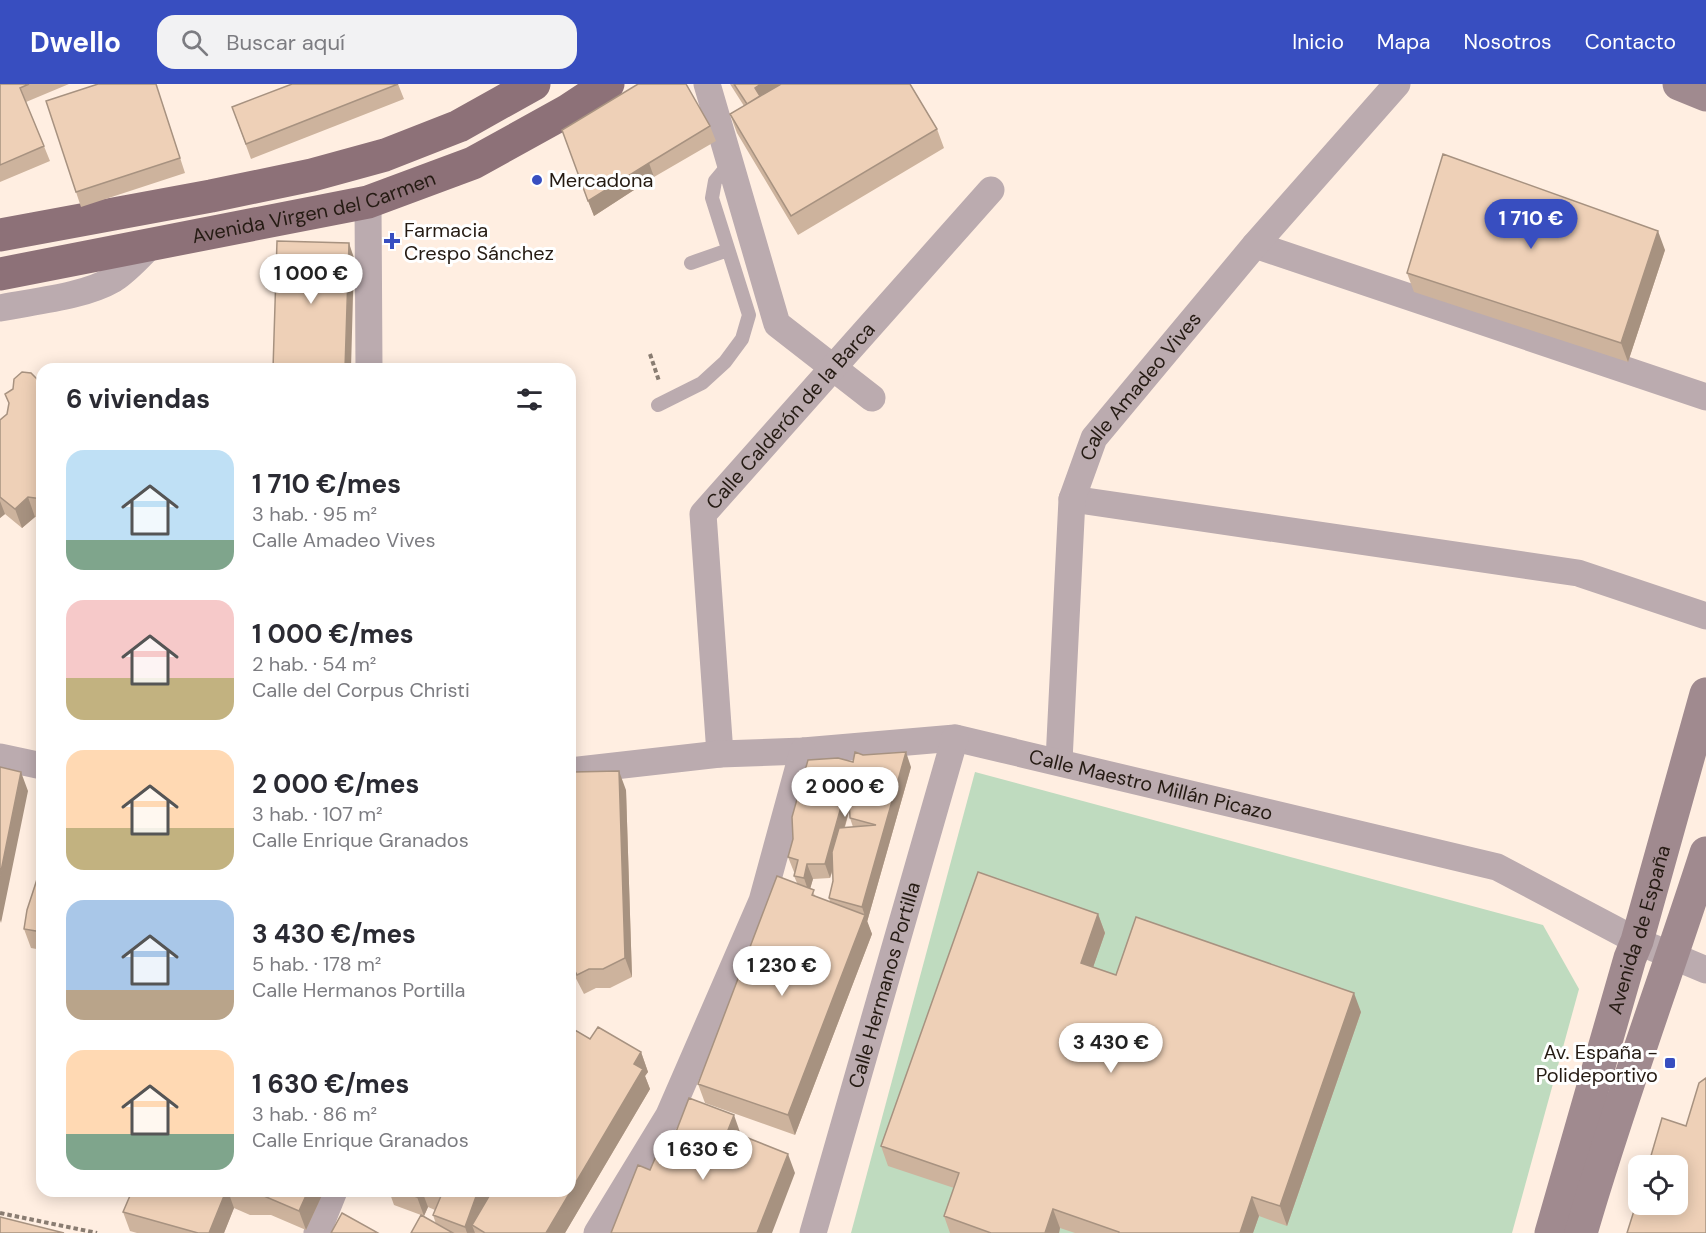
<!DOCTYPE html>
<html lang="es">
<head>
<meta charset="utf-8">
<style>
	:root { --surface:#fff; --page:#f2f2f3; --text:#2b2b33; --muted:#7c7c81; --accent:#384ec0 }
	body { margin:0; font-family:"DM Sans",sans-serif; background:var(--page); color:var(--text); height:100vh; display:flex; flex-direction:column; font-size:22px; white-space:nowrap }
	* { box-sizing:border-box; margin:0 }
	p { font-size:20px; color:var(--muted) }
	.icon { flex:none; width:33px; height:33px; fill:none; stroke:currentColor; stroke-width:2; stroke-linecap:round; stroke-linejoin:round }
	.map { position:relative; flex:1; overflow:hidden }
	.panel { position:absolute; left:36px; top:279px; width:540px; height:834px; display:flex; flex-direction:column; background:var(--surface); border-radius:18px; box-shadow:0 3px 15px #0003 }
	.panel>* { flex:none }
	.controls { position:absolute; left:1628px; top:1071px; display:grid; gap:12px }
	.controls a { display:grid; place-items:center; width:60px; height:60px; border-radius:12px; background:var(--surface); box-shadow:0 3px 15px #0003; font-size:30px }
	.price { position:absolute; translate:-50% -51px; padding:0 14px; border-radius:21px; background:#fff; color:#222; font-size:20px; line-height:39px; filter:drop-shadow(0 2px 3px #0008) }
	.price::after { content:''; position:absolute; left:50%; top:36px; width:18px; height:14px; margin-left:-9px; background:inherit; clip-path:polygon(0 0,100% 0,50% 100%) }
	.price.selected { background:var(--accent); color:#fff }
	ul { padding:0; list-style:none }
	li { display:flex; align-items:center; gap:18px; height:150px; padding:0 30px }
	li span { display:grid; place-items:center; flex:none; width:168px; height:120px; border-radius:18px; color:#555 }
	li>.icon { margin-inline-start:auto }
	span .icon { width:72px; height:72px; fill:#fffc; stroke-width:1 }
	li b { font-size:26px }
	h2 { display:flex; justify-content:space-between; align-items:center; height:72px; padding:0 30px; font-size:26px }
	header { display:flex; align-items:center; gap:36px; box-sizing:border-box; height:84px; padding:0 30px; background:var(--accent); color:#fff }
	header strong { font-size:28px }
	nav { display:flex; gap:33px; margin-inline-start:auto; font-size:21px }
	.search { width:420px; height:54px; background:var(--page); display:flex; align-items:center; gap:15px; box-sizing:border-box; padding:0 21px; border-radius:18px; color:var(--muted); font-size:22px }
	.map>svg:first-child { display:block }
</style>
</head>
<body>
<header>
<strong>Dwello</strong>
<div class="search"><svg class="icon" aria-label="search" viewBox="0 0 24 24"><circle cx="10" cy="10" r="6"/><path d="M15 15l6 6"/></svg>Buscar aquí</div>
<nav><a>Inicio</a><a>Mapa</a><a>Nosotros</a><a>Contacto</a></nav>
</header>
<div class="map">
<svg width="1706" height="1149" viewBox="0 0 1706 1149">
	<rect width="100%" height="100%" fill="#ffeee1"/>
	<!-- green -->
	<path fill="#bfdbbf" d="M975 688 1543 841 1579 905 1512 1149H851Z"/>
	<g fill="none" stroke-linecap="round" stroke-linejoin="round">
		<!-- path -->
		<path stroke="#897c71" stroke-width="4" stroke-dasharray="4.5 3" stroke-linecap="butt" d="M650 270 659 297
			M0 1129 97 1149"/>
		<!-- lane -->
		<path stroke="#bbabaf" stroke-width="14" d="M691 179 728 166
			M658 321 702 299 725 278 742 255 749 231 712 114 715 97 730 79"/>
		<!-- street -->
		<g stroke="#bbabaf" stroke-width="27">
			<path d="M707 0 777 240 872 314"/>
			<path d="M368 118 369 285"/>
			<path d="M1255 161 1706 313"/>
			<path d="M0 224C35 217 83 213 114 195 128 186 140 172 152 160"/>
			<path d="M1072 415 1578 489 1706 532"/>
			<path id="s1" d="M720 670 703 430 991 106"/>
			<path d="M0 673 42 682"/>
			<path id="s2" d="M1059 677 1072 415 1094 354 1255 161 1397 0"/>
			<path id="s3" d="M570 687 720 670 803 667 955 654 1497 783 1637 857 1706 886"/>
			<path d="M317 1149 334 1107"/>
			<path d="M597 1149 669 1031 762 817 803 667"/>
			<path id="s4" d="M813 1149 955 654"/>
		</g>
		<!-- secondary -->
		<g stroke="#a08a8f" stroke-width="33">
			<path d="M1679 0 1706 11"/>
			<path id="s5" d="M1551 1149 1630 874 1637 857 1706 610"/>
			<path d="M1581 1149C1618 1021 1665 896 1706 769"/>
		</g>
		<!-- primary -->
		<g stroke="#8d7178" stroke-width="33">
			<path d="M0 151 211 112 312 91 385 71 459 42 534 0"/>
			<path id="s6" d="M0 190 368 118 473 79 567 27 608 0"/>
		</g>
	</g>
	<!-- wall -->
	<path fill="#cdb39d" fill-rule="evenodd" d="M0 0H69L26 18 50 77 0 98Z
		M156 0 185 89 81 123 76 108Z
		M398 0 404 15 251 75 232 23Z
		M730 0H910L937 45 944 64 798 151 737 49 730 30 744 22Z
		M710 42 716 57 654 93 594 132 562 46Z
		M1665 166 1628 278 1414 208 1407 189Z
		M42 297V434L35 433 22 444 5 430 0 434V336L7 330 9 320 5 310 40 298Z
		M853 678 911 683 867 838 872 850 795 1051 705 1019 698 1000 797 799 794 792 795 788H794L788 773ZM849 728 850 734 853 743H845ZM833 786V797L829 814 830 818 816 813 810 804 813 795 830 794Z
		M626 706 632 893 610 904H596L584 910 570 883V733L575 742Z
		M42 780V866L31 864 24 845Z
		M1098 830 1105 849 1093 883 1116 891 1361 928 1287 1142 1259 1132 1253 1149H1075L1060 1144 1059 1149H950L944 1132 954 1104 888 1082 881 1062Z
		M590 955 641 968 648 988 645 992 650 1005 565 1149H411L421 1131 394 1121 389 1107H570L571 973 570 970V956ZM428 1123 435 1126 433 1131 436 1140 424 1132Z
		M132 1107H324L306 1146 271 1131H250L234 1124 224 1149H137L130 1147 123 1128Z"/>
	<!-- shaded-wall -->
	<path fill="#a79280" d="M761 0H790L763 17 755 4Z
		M649 79 654 93 594 132 588 117Z
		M1658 147 1665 166 1628 278 1621 259Z
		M349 159 354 174 351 285H345Z
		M28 413 35 433 22 444 15 425Z
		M0 417 5 430 0 434Z
		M906 668 911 683 867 838 862 823Z
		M619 687 626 706 632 893 625 874Z
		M21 688 28 707 1 839 0 836V792Z
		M848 698 853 713 830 794 825 780Z
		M807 780 813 795 809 809 804 794Z
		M1098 830 1105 849 1088 898 1081 879Z
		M865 831 872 850 795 1051 788 1031Z
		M1354 909 1361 928 1287 1142 1280 1122Z
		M641 968 648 988 645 992 650 1005 565 1149H546L634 980Z
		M734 1031 741 1051 735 1066 728 1046Z
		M788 1070 795 1089 772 1149H757Z
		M226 1107H228L234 1124 224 1149H209Z
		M308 1107H324L306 1146 299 1127Z
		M420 1107H422L428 1123 424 1132 417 1113Z
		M478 1107H493L472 1141 475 1149H467L465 1143Z
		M1252 1113 1259 1132 1253 1149H1240Z
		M1053 1125 1060 1144 1059 1149H1045Z"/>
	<!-- building -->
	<path fill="#eed0b7" stroke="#a79280" stroke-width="1.5" d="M0 0H29L20 4 44 62 0 81Z
		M98 0H156L180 74 76 108 46 17Z
		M292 0H398L246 60 232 23Z
		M638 0H686L710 42 649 79 588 117 562 46Z
		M734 0H761L755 4 760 12 747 20Z
		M781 0H910L937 45 791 132 730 30Z
		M1443 70 1658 147 1621 259 1407 189Z
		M277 157 349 159 345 285H273Z
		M22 288 31 289 40 298 42 297V415L28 413 15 425 0 413V336L7 330 9 319 5 310 13 305 14 295Z
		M855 668 863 671 906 668 862 823 829 814 833 797 832 768 839 744 876 741 850 734 848 698 825 780H807L804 794 794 792 798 776 788 773 793 755 792 733 808 676 838 674 853 678Z
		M0 683 21 688 0 792Z
		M619 687 625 874 603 885H589L577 891 570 877V733L575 742 573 688Z
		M42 780V848L24 845 27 826Z
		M978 788 1098 830 1081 879 1116 891 1136 833 1354 909 1280 1122 1252 1113 1240 1149H1119V1148L1053 1125 1045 1149H991L944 1132 959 1089 881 1062Z
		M777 792 814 806 812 811 865 831 788 1031 698 1000Z
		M598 943 641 968 634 980 643 985 546 1149H485L472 1141 492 1107H570V975L575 966 570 963V956L575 946 590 955Z
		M1706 994V1149H1627L1638 1114V1120H1677V1082H1648L1662 1034 1686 1042 1699 999Z
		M689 1014 734 1031 728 1046 788 1070 757 1149H611L638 1081 650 1086 660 1063 669 1066Z
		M132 1107H226L209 1149H198L123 1128Z
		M233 1107H308L299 1127 264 1112H243Z
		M401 1107H420L417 1113Z
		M429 1107H478L465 1143 433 1131 441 1112Z
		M342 1129 378 1149H331Z
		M421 1131 453 1149H411Z
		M0 1133 64 1149H0Z"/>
	<!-- markers -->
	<g fill="#384ec0" stroke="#fff" stroke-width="2">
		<circle cx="537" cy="96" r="6"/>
		<path d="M389 148h6v6h6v6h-6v6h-6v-6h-6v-6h6z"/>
		<rect x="1664" y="973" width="12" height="12" rx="3"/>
	</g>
	<g text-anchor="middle" stroke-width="6" stroke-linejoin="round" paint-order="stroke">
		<!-- poi labels -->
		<g font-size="20" fill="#251b13" stroke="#fff" text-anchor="start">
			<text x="549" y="103">Mercadona</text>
			<text x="404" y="153">Farmacia<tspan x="404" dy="23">Crespo Sánchez</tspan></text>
			<text x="1658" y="975" text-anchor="end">Av. España -<tspan x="1658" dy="23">Polideportivo</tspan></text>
		</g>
		<!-- street labels -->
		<g font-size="20" fill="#251b13" stroke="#fff">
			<text dy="7" stroke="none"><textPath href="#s6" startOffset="321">Avenida Virgen del Carmen</textPath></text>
			<text dy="7" stroke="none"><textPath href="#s2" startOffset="396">Calle Amadeo Vives</textPath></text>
			<text dy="7" stroke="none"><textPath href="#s1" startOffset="372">Calle Calderón de la Barca</textPath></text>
			<text dy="7" stroke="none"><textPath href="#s3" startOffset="588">Calle Maestro Millán Picazo</textPath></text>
			<text dy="7" stroke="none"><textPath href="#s5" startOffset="316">Avenida de España</textPath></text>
			<text dy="7" stroke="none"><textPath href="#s4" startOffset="258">Calle Hermanos Portilla</textPath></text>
		</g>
	</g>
</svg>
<div class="controls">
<a><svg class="icon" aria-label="locate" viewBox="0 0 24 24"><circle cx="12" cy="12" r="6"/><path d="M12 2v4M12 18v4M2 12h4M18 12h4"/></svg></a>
</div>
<b class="price selected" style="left:1531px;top:166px">1 710 €</b>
<b class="price" style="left:311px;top:221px">1 000 €</b>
<b class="price" style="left:845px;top:734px">2 000 €</b>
<b class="price" style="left:782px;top:913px">1 230 €</b>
<b class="price" style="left:1111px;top:990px">3 430 €</b>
<b class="price" style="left:703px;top:1097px">1 630 €</b>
<section class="panel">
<h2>6 viviendas<svg class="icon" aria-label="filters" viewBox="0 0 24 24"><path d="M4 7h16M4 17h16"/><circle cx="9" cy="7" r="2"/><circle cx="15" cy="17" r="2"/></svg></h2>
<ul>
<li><span style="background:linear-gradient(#bfe0f5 75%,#7fa58c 0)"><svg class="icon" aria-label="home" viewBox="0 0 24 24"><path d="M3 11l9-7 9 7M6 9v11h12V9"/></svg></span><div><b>1 710 €/mes</b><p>3 hab. · 95 m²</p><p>Calle Amadeo Vives</p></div></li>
<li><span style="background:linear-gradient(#f6c9c9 65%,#c2b280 0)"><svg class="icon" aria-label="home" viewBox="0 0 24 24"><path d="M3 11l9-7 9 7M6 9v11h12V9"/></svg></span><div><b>1 000 €/mes</b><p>2 hab. · 54 m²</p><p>Calle del Corpus Christi</p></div></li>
<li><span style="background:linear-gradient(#ffd9b3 65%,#c2b280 0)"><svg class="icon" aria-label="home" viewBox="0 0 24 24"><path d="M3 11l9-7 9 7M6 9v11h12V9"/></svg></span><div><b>2 000 €/mes</b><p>3 hab. · 107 m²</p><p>Calle Enrique Granados</p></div></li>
<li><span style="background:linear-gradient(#a9c7e8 75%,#b9a48a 0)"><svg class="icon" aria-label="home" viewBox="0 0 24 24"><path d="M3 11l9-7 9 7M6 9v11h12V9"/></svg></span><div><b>3 430 €/mes</b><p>5 hab. · 178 m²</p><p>Calle Hermanos Portilla</p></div></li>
<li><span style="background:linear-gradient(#ffd9b3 70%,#7fa58c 0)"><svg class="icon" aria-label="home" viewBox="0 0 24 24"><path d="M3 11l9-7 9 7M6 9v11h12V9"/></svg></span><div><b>1 630 €/mes</b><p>3 hab. · 86 m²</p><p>Calle Enrique Granados</p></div></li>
</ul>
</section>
</div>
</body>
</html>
